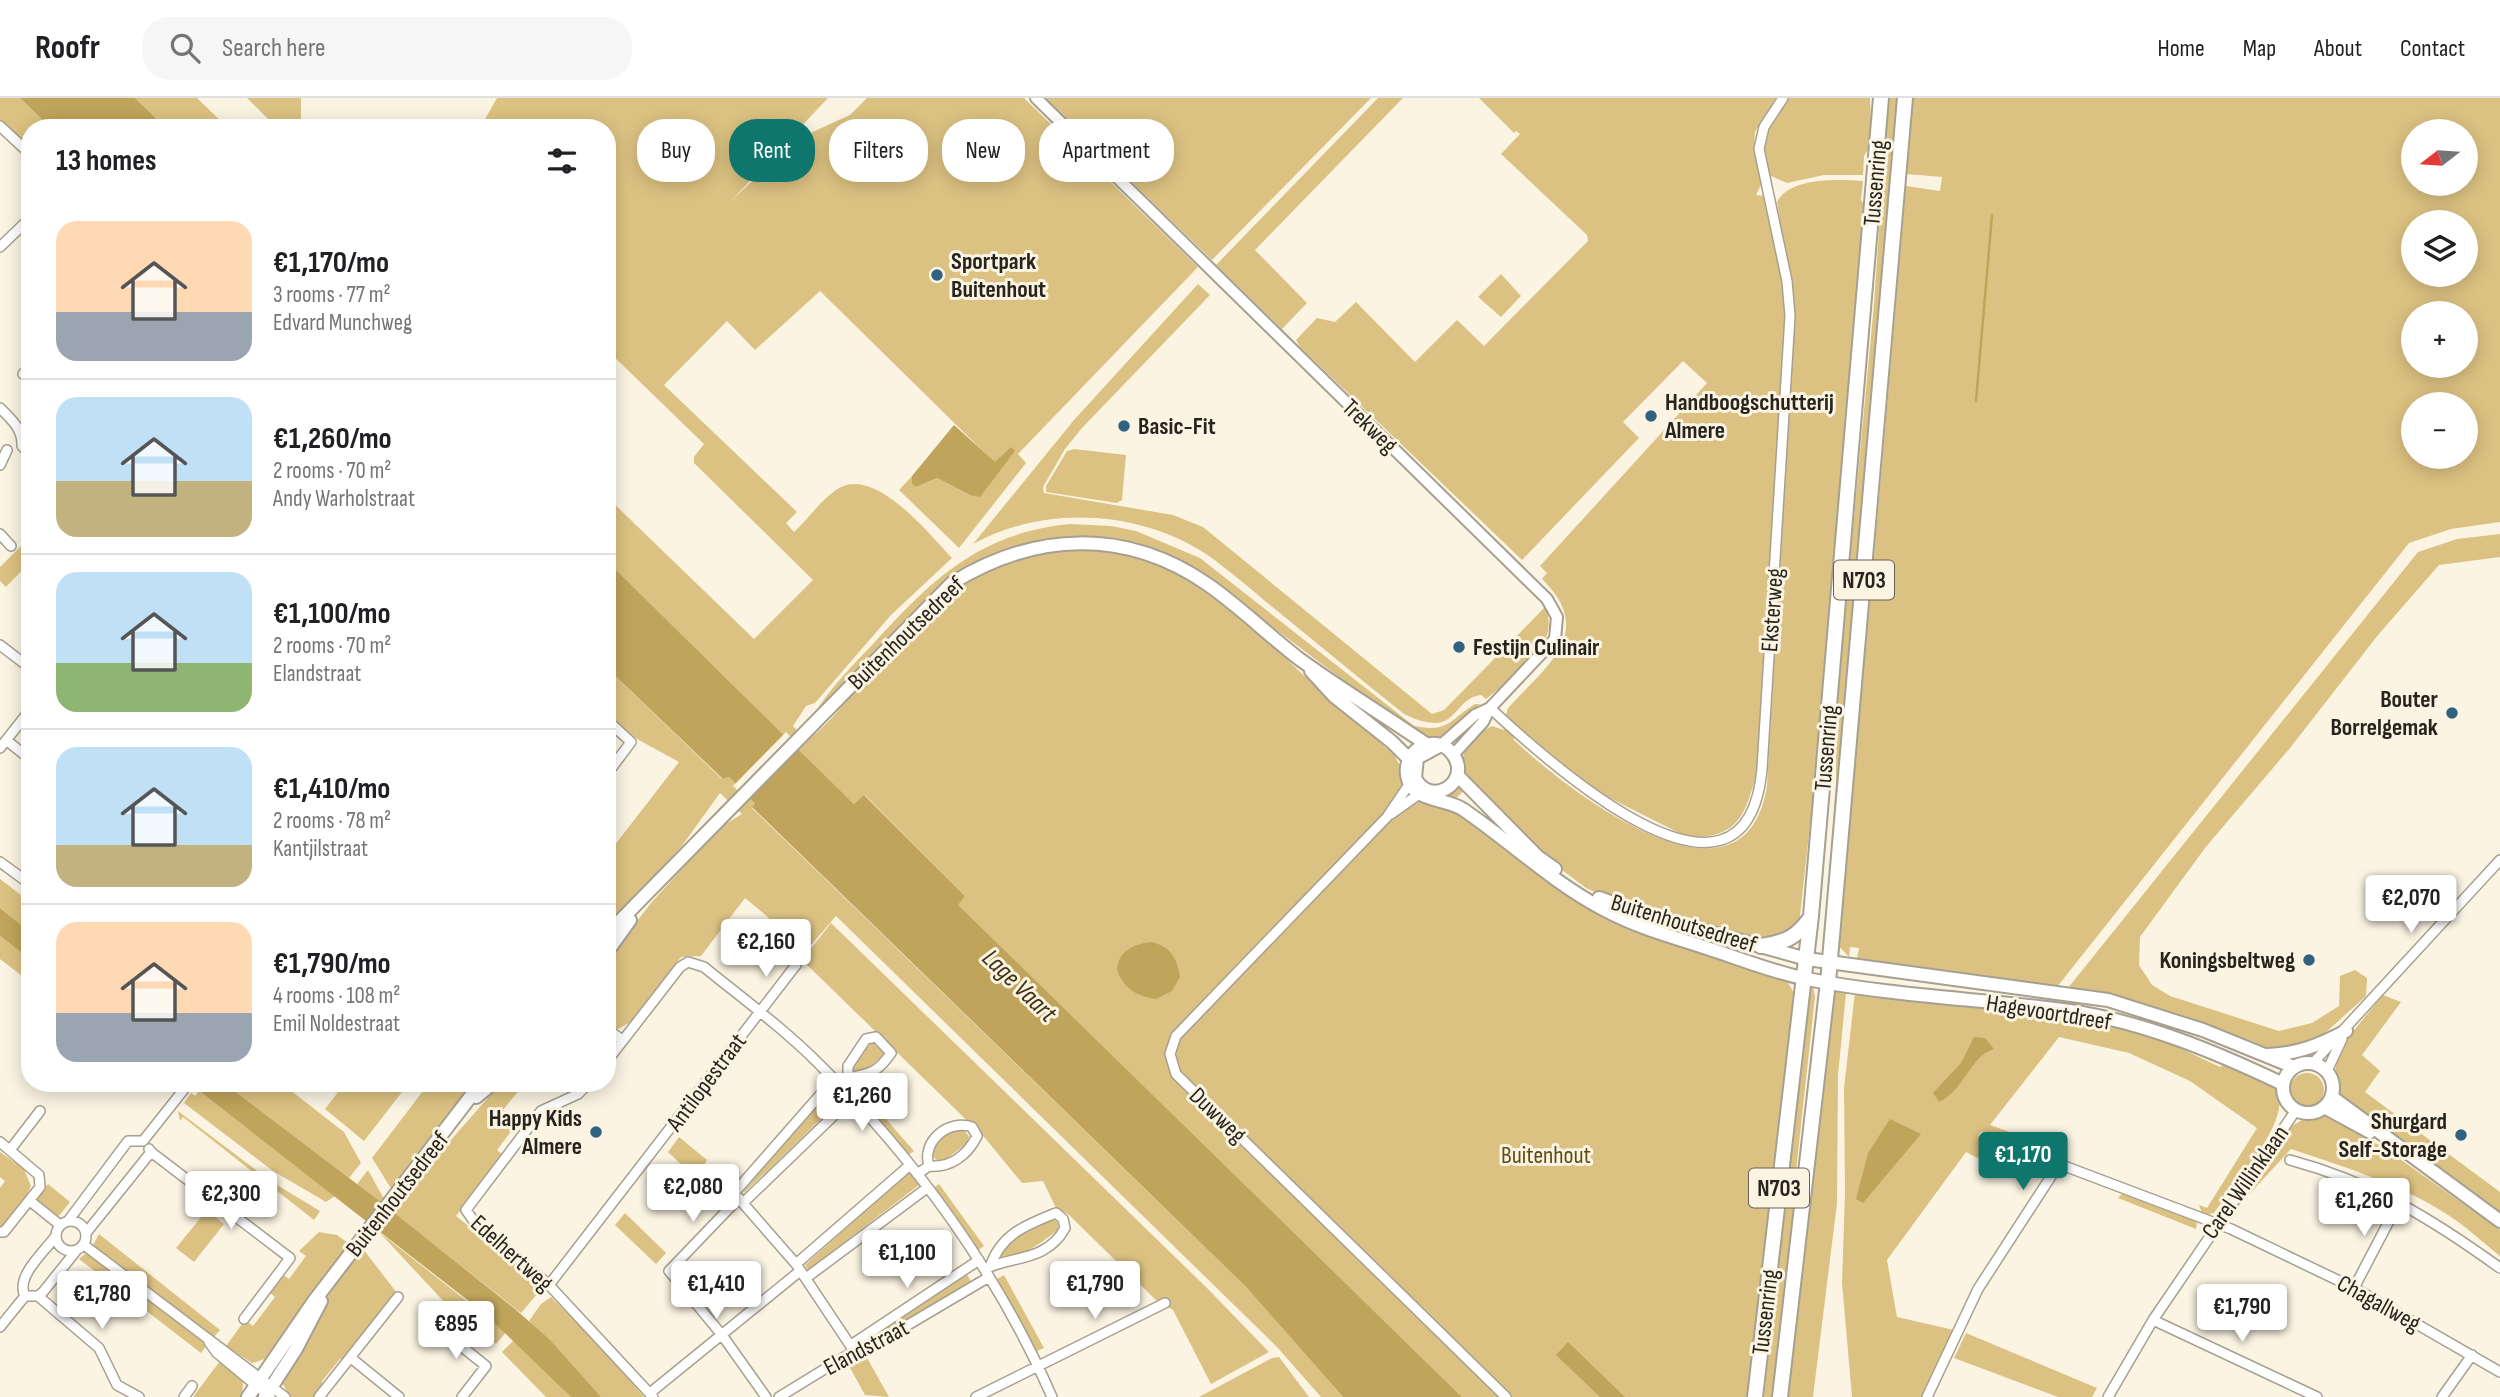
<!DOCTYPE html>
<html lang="en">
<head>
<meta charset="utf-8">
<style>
	:root { --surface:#fff; --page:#f6f6f6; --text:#202124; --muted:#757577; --line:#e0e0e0; --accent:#0f766e }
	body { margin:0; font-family:"Sofia Sans Condensed",sans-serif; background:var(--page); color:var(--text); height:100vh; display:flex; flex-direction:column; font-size:26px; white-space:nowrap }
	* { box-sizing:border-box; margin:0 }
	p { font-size:23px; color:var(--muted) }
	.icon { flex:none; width:38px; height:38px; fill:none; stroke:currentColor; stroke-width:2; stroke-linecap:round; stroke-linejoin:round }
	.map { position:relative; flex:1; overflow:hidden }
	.drawer { position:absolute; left:21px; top:21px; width:595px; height:973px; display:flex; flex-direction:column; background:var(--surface); border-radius:28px; box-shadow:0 4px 18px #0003 }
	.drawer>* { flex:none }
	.guide { position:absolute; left:637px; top:21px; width:665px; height:63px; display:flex; gap:14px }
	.needle { width:46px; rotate:253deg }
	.tools { position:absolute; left:2401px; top:21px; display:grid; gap:14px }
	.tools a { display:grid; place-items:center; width:77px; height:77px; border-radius:50%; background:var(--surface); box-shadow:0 4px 18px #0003; font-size:35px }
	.price { position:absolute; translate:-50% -60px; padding:0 16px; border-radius:7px; background:#fff; color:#222; font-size:23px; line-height:46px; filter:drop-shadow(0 2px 4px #0008) }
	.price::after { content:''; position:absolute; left:50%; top:42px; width:21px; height:16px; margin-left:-10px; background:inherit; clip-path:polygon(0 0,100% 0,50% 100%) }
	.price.current { background:var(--accent); color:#fff }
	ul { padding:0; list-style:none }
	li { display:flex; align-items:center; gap:21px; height:175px; padding:0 35px }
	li+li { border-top:2px solid var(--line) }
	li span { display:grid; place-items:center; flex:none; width:196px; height:140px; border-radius:21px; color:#555 }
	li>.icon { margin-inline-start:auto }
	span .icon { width:84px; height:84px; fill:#fffc; stroke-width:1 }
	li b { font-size:30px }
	h2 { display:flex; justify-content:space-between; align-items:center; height:84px; padding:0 35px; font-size:30px }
	.chip { padding:0 24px; border-radius:28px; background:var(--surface); box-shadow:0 4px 18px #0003; font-size:24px; line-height:63px }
	.chip.current { background:var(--accent); color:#fff }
	header { display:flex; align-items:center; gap:42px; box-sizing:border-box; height:98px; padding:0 35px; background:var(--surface); border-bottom:2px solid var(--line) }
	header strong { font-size:33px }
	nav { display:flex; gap:38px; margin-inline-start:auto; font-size:24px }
	.search { width:490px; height:63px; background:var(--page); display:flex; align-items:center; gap:18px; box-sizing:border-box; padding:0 24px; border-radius:28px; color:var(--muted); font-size:26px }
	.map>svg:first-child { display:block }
</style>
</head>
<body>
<header>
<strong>Roofr</strong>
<div class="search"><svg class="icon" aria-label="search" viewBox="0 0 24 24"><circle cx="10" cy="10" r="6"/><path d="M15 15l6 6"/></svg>Search here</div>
<nav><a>Home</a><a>Map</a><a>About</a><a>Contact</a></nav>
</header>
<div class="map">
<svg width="2500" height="1299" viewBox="0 0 2500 1299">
	<rect width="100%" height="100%" fill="#fbf4e3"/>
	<!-- green -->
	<path fill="#dcc282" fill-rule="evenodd" d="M0 0H20L51 30H30V52L0 24Z
		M135 0H197L228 30H166Z
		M247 0H301V30L270 23Z
		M497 0H828L732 102 797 41 850 17 867 0H1024L1198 169 1018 356 1026 365 959 450 899 392 912 378 916 389 937 380 970 397 1006 354 995 365 820 193 755 252 727 223 664 287 797 414 786 425 794 434C808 421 820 403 836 392 873 365 929 436 952 460L891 517 815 605 806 608 793 628 807 642C832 625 849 598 868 576 891 550 917 523 944 501 1013 443 1115 436 1193 483 1231 507 1266 541 1298 572 1329 601 1362 628 1394 657L1403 673 1400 694 1413 704 1439 705 1463 678C1459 653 1469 639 1492 628L1504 632 1511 624 1506 617 1508 610C1546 568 1597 535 1542 481L1547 475 1540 468 1707 285 1683 263 1623 324 1639 340 1522 462 1301 250 1296 242 1317 220 1335 224 1356 204 1415 264 1457 222 1484 248 1588 143 1587 137 1501 56 1520 36 1516 33 1514 35 1479 0H1776L1755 34 1754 49 1762 85 1756 97 1765 98 1780 160 1785 224 1757 674C1745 717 1739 741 1687 739L1592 691 1521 633 1513 641C1564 690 1744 831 1767 688L1794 214 1777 104C1789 79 1839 81 1863 83L1861 102 1868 113 1824 628 1818 653 1799 827 1792 836 1762 843 1658 811 1615 803 1586 790 1530 748 1469 687 1449 708 1518 759 1637 832 1786 881 1795 897 1748 1299H1462L957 807 965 798 865 697 854 706 607 463V399L754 541 813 482 694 365V359L704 346 607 252V30H480Z
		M1045 0H1371L1212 162Z
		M1378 0H1403L1255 152 1307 205 1282 231 1216 167Z
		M1788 0H1870L1872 45 1864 58 1863 77H1824L1787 85 1769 77C1754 50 1772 22 1788 0Z
		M1888 0H1901L1837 762 1823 861 1836 684V612L1874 206Z
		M1913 0H2500V424L2451 431 2409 445 2057 889 1857 860 1859 850 1850 849 1849 859 1836 845 1872 482 1906 88 1940 93 1942 79 1907 76ZM2413 33H2466V86H2413ZM2413 124H2466V177H2413ZM2413 215H2466V268H2413ZM2413 306H2466V359H2413Z
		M1501 176 1521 198 1501 219 1478 199Z
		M1198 186 1210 197 1082 330 1065 351 1043 389 1044 395 1173 417 1203 429 1432 616 1444 612 1545 509C1563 549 1512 579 1486 601L1481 597C1450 601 1460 643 1404 616 1362 583 1322 549 1281 516 1256 496 1232 474 1206 456 1138 412 1044 407 973 446L1074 322Z
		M1074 351 1126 357 1122 402 1117 405 1046 394V388L1067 353Z
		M1070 426 1111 428 1136 433 1200 460 1414 628C1449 635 1449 622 1475 606H1480C1461 626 1447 647 1418 638L1192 469 1128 443 1079 440 1028 446 994 457 948 483 814 616C830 590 852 568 873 546 932 481 979 435 1070 426Z
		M2500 436V459L2439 467 2378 537 2290 650 2205 750 2140 839 2139 867 2152 887 2170 898 2279 933 2312 925 2339 908 2340 878 2355 872 2367 880 2366 898 2313 946 2267 953 2068 890 2418 454 2457 441Z
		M30 439V464L6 489 0 483V469Z
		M607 570 722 681 729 679 755 706 752 710 1246 1189 1343 1299H1321L1277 1249 836 818 800 860 782 843 787 835 745 800 701 858 681 859 631 924 616 932 607 927V862L651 805 719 730 742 716 720 695 681 749 607 830V757L679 664 637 641 607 615Z
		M0 781 30 804V834L0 810Z
		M831 825 1208 1191 1269 1254 1211 1286 1173 1212 1156 1202 1068 1116 1056 1110 1043 1083 1022 1085 985 1040 802 862Z
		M0 838 30 861V884L0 861Z
		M1813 887 1815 899 1795 1082V1124L1773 1299H1764L1808 894Z
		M1833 893 1846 895 1838 977 1837 1105 1813 1299H1785Z
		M1855 894 2062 915 2148 935 2220 969C2231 961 2244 972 2255 977 2261 980 2269 983 2274 988 2300 1014 2230 1093 2214 1115L2203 1118 2199 1107 2207 1110 2257 1030 2190 983 2129 955 2059 939 1990 1027 2048 1048V1056L1981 1034 1978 1038 2049 1063 2048 1073 1989 1053 1977 1060 1966 1054 1887 1162 1897 1219 1954 1232 1922 1299H1852L1842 1185 1845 1095 1844 990Z
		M2383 897 2401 904 2362 957 2380 973 2365 994 2500 1094V1118L2345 1005C2316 965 2359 928 2383 897Z
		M873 942 885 956 862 975 855 974 852 969Z
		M2290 992a17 17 0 1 1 34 0a17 17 0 1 1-34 0Z
		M224 985H281L344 1034 361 1065 349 1080Z
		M345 985H409L364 1043 325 1011Z
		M429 985H476L392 1092 372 1060Z
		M501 985H525L503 1012 518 1024 497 1052 503 1057 456 1118 544 1188 521 1215 357 1086 368 1072 383 1099 397 1110 427 1069Z
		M833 989 843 1000 745 1094 744 1093Z
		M199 993 335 1098 326 1104 273 1073 184 1005 191 995 195 998Z
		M863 995 914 1053 908 1057 858 1000Z
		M178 1013 272 1084 320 1113 314 1122 183 1019 180 1023Z
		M2324 1018 2383 1049 2500 1132V1158C2485 1146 2470 1132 2454 1121 2405 1087 2347 1070 2291 1051L2231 1116 2227 1114 2290 1029 2302 1022Z
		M962 1030 969 1038 967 1045 945 1062H936L932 1056C936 1045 950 1031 962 1030Z
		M679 1039 707 1062 704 1067 726 1087 716 1100 668 1054Z
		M0 1054 24 1071 31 1088 23 1105 0 1130V1090L5 1083 0 1079Z
		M909 1074 919 1087 808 1172 805 1167Z
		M48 1086 70 1104 58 1119 36 1101Z
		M939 1086 984 1148 977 1153 934 1090Z
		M2122 1096 2197 1124 2196 1131 2118 1100Z
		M207 1112 224 1126 194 1164 176 1150Z
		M625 1115 666 1155 656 1166 615 1127Z
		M1052 1120 1058 1125V1132C1041 1145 1026 1156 1004 1161L1002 1158 1006 1146Z
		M319 1134 337 1137 351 1147 268 1260 252 1265 226 1248 245 1222 253 1228 275 1199 268 1193 282 1176 289 1181 306 1158 299 1153Z
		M379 1134 506 1234 496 1246 447 1207Z
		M99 1136 220 1232 213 1240 93 1147Z
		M363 1151 397 1195 346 1260 340 1261 322 1283 323 1290 315 1299H290L281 1283 323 1205 354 1159 357 1160Z
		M87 1154 207 1247 201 1255 79 1161Z
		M966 1175 972 1185 861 1251 859 1246Z
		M1004 1177 1044 1250 1037 1253 997 1181Z
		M551 1199 602 1250 644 1299H601L529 1223 541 1206Z
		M1966 1235 2097 1290 2092 1299H2058L1954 1260Z
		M515 1241 571 1299H546L502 1254Z
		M866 1258 889 1299 865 1297 849 1268Z
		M1279 1259 1309 1299H1199L1272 1260Z
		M220 1263 243 1284 242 1299H193Z"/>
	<!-- water -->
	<path fill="#c0a45b" d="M20 0H135L166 30H51Z
		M954 327 995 364 1011 349 1015 353 980 399 970 397 937 380 916 389 912 386V378Z
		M607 463 854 706 864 697 965 798 958 807 1462 1299H1343L1246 1189 752 709 755 706 729 679 723 681 607 570Z
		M0 810 30 834V861L0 838Z
		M1152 844C1171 849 1177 860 1180 879L1172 893 1156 901C1137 898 1123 891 1117 871 1119 852 1134 846 1152 844Z
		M1974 939 1985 940 1994 951C1970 958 1964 993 1939 1004L1933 995 1961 965Z
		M189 985H224L382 1105 515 1211 549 1241 601 1299H571L484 1215Z
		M1890 1021 1921 1036 1863 1105 1856 1101 1868 1055Z
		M1568 1244 1625 1299H1600L1556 1257Z"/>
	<!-- pier -->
	<path fill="#fbf4e3" d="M786 634 800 649 748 702 733 688Z"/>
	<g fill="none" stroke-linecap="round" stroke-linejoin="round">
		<!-- stream -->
		<path stroke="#c0a45b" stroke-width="2.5" d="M1976 303 1992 117"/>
		<!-- minor casing -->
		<g stroke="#a7a090" stroke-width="12">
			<path id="minor" d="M0 28 30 56
				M1083 70 1095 57
				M0 149 30 120
				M23 276 30 269
				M0 310C11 321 23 331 22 348L30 356
				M0 367 7 352
				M0 436 11 448
				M0 547 30 570
				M1490 610C1546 662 1746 845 1762 671L1790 218 1787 183 1759 51 1764 29 1783 0
				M607 622 631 644 607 676
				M6 642 30 661
				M0 650 30 612
				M1410 685 1387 719 1176 938 1170 956 1176 976 1506 1299
				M1391 716 1419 696
				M0 764 30 786
				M607 931 622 942
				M607 963 680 869 688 864 704 869C742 900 783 930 818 965 915 1060 998 1175 1052 1299
				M2313 965 2500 762
				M2327 973 2342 941
				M834 981 734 1095 796 1166 854 1253
				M589 985 578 996 541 1013 466 1112 473 1122 549 1187 653 1299
				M838 986C859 971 870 986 891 955L876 939 866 941 848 968V979
				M0 1044 39 1077 40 1089 4 1134H0
				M10 1052 40 1013
				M151 1054 290 1160 244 1221
				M2290 1062C2372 1084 2432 1121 2500 1170
				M917 1076 929 1068C950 1070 967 1058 977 1038L972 1029C949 1021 921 1043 929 1068
				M739 1100 669 1173 722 1237 766 1299
				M30 1103 60 1127
				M743 1105 851 1001
				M56 1138a15 15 0 1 1 30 0a15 15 0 1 1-30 0Z
				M68 1123 128 1043H143L189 985
				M86 1135 151 1054 149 1051
				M84 1147 285 1299
				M796 1166 910 1067
				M985 1171C1010 1158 1047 1164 1065 1130L1063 1121 1056 1115C1026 1127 1001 1136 990 1169
				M806 1180 927 1090
				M549 1187 796 867
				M2354 1190 2399 1104
				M25 1198C15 1179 44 1154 55 1139
				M38 1198 99 1250 117 1287 139 1299
				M2153 1222 2317 1299
				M436 1228 486 1268 462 1299
				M0 1229 25 1198H38L43 1194 76 1153
				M209 1244 217 1255 270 1299
				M851 1247 979 1162
				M351 1260 399 1299
				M650 1295 800 1173
				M184 1299 192 1288
				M319 1299 398 1199
				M779 1299 854 1253 857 1257 989 1179
				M976 1299 1165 1205
				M1927 1299 1978 1191 2059 1066 2231 1131 2354 1190 2500 1274
				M2108 1299 2153 1222 2296 1012
				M2442 1299 2472 1257"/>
		</g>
		<!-- tertiary casing -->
		<g stroke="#a7a090" stroke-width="14">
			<path id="tertiary" d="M1036 0 1547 501 1557 519 1555 541 1490 610 1483 624 1453 657
				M1441 647 1475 617 1490 610"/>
		</g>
		<!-- secondary casing -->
		<g stroke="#a7a090" stroke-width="16">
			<path id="secondary" d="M1311 573 1334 598 1392 644 1412 664
				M1441 647 1417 660 1415 680C1430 710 1471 685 1454 658 1438 633 1403 650 1407 677 1411 705 1446 699 1464 712 1512 745 1552 784 1603 811 1636 829 1672 839 1707 850 1738 860 1775 875 1807 881 1893 898 1983 901 2070 913 2144 924 2216 954 2283 986
				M1457 677 1538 759 1555 771
				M1599 800 1637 814 1807 861 2108 902 2203 932 2294 969
				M607 836 952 485C1035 434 1125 430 1207 486 1239 508 1267 536 1298 560 1339 590 1384 617 1426 646
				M607 854 630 822
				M2267 957C2298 956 2319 947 2346 933
				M2283 990a25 25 0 1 1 50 0a25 25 0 1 1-50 0Z
				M476 999 493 985
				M2332 999 2500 1123
				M2324 1009 2370 1034
				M248 1299 314 1203 481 985
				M265 1299 296 1251 321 1203"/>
		</g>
		<!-- trunk casing -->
		<g stroke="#a7a090" stroke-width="18">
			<path id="trunk" d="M1761 848C1786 844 1796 840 1811 819
				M1755 1299 1811 818 1881 0
				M1780 1299 1828 884 1905 0"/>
		</g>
		<!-- minor -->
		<use href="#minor" stroke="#fff" stroke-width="9"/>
		<!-- tertiary -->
		<use href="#tertiary" stroke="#fff" stroke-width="10"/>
		<!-- secondary -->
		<use href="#secondary" stroke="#fff" stroke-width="12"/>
		<!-- trunk -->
		<use href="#trunk" stroke="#fff" stroke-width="14"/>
	</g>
	<!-- markers -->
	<g fill="#326281" stroke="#fbf4e3" stroke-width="2.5">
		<circle cx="937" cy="177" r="7"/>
		<circle cx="1651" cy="318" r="7"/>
		<circle cx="1124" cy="328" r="7"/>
		<circle cx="1459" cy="549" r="7"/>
		<circle cx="2452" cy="615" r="7"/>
		<circle cx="2309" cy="862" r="7"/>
		<circle cx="596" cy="1034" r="7"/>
		<circle cx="2461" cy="1037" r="7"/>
	</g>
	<g text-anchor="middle" stroke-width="6" stroke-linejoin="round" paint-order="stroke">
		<!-- shield labels -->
		<g fill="#fbf4e3" stroke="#666258" stroke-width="2">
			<rect x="1834" y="462.5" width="60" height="39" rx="5"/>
			<rect x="1749" y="1070.5" width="60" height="39" rx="5"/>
		</g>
		<g font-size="23" font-weight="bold" fill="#26241d">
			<text x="1864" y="490">N703</text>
			<text x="1779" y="1098">N703</text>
		</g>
		<!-- street labels -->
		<g font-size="24" fill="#26241d" stroke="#fbf4e3">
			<text transform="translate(1875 85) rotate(-85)" y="8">Tussenring</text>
			<text transform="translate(1370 328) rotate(44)" y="8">Trekweg</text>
			<text transform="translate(1772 512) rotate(-86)" y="8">Eksterweg</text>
			<text transform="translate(906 535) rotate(-44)" y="8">Buitenhoutsedreef</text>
			<text transform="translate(1826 650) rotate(-85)" y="8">Tussenring</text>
			<text transform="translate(1684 825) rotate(17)" y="8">Buitenhoutsedreef</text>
			<text transform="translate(2049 914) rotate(9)" y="8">Hagevoortdreef</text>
			<text transform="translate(706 984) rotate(-53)" y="8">Antilopestraat</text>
			<text transform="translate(1218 1017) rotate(44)" y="8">Duwweg</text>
			<text transform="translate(2245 1084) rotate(-55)" y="8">Carel Willinklaan</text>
			<text transform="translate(397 1096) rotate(-52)" y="8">Buitenhoutsedreef</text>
			<text transform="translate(512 1155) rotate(42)" y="8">Edelhertweg</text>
			<text transform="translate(2379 1205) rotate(29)" y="8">Chagallweg</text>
			<text transform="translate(1765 1214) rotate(-83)" y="8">Tussenring</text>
			<text transform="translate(866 1249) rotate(-28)" y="8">Elandstraat</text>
		</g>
		<!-- poi labels -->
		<g font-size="24" font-weight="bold" fill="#26241d" stroke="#fbf4e3" text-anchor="start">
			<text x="951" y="171">Sportpark<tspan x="951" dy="28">Buitenhout</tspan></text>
			<text x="1665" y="312">Handboogschutterij<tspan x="1665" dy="28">Almere</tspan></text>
			<text x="1138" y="336">Basic-Fit</text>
			<text x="1473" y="557">Festijn Culinair</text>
			<text x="2438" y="609" text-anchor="end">Bouter<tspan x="2438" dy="28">Borrelgemak</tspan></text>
			<text x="2295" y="870" text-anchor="end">Koningsbeltweg</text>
			<text x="582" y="1028" text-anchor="end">Happy Kids<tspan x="582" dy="28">Almere</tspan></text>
			<text x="2447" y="1031" text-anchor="end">Shurgard<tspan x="2447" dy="28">Self-Storage</tspan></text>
		</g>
		<!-- park labels -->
		<g font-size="24" fill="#5e4a11" stroke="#fbf4e3">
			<text x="1546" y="1065">Buitenhout</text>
		</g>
		<!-- water labels -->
		<g font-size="26" font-style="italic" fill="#3d3111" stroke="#fbf4e3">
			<text transform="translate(1020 887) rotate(44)" y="9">Lage Vaart</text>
		</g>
	</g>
</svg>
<div class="tools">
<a><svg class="needle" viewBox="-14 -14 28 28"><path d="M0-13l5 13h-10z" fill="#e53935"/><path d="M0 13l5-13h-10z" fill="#757577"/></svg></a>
<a><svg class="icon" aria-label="layers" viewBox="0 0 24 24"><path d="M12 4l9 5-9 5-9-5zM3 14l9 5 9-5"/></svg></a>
<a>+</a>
<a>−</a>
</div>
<b class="price" style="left:2411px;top:837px">€2,070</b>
<b class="price" style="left:766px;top:881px">€2,160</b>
<b class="price" style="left:862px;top:1035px">€1,260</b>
<b class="price current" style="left:2023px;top:1094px">€1,170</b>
<b class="price" style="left:693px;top:1126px">€2,080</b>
<b class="price" style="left:231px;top:1133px">€2,300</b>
<b class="price" style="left:2364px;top:1140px">€1,260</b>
<b class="price" style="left:907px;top:1192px">€1,100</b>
<b class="price" style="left:716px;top:1223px">€1,410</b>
<b class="price" style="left:1095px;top:1223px">€1,790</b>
<b class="price" style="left:102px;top:1233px">€1,780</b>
<b class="price" style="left:2242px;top:1246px">€1,790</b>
<b class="price" style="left:456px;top:1263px">€895</b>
<div class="guide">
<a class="chip">Buy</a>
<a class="chip current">Rent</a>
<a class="chip">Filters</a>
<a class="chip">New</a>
<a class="chip">Apartment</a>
</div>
<section class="drawer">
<h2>13 homes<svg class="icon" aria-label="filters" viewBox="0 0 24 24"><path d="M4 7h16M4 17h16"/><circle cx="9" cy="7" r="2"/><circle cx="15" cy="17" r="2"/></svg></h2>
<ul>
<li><span style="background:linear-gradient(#ffd9b3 65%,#9aa5b1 0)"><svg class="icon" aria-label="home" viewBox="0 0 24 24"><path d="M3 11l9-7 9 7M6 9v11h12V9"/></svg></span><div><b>€1,170/mo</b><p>3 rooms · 77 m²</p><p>Edvard Munchweg</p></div></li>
<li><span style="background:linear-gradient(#bfe0f5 60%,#c2b280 0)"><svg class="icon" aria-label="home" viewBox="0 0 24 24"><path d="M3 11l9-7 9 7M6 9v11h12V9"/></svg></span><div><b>€1,260/mo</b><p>2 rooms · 70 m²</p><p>Andy Warholstraat</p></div></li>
<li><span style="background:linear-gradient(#bfe0f5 65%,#8fb573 0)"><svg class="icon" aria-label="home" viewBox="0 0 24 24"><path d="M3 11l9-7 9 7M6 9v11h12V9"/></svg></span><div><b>€1,100/mo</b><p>2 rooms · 70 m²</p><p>Elandstraat</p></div></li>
<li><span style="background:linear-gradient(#bfe0f5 70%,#c2b280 0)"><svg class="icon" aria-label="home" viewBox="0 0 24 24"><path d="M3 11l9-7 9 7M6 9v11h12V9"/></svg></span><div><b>€1,410/mo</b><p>2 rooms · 78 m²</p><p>Kantjilstraat</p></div></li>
<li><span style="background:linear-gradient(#ffd9b3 65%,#9aa5b1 0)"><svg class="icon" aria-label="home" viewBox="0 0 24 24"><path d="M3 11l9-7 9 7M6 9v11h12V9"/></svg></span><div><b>€1,790/mo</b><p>4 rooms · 108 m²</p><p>Emil Noldestraat</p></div></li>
</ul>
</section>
</div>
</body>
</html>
